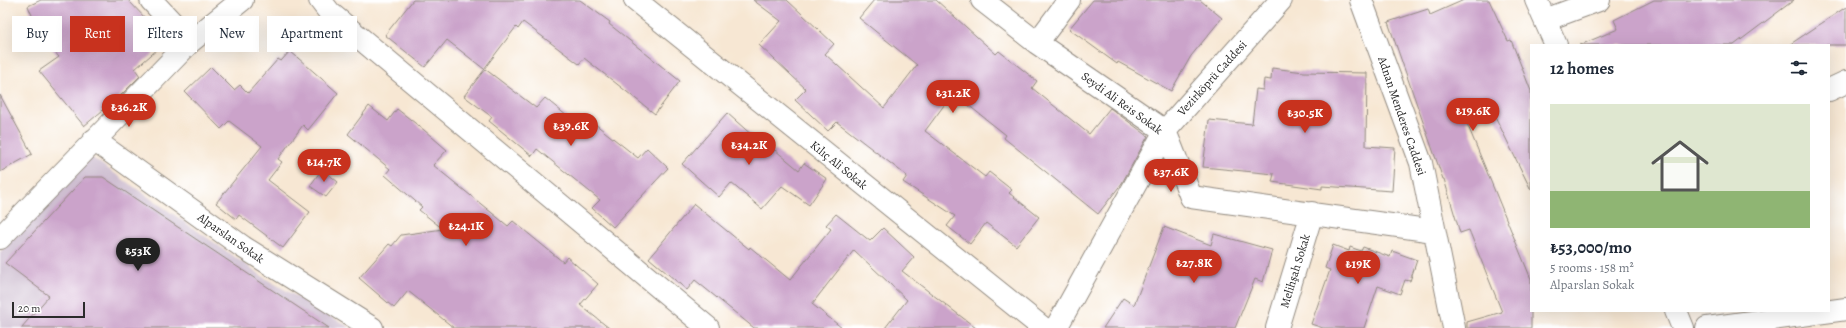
<!DOCTYPE html>
<html lang="en">
<head>
<meta charset="utf-8">
<style>
	:root { --surface:#fff; --page:#f6f6f7; --text:#1f2937; --muted:#747a83; --accent:#c8321e }
	body { margin:0; font-family:Alegreya,serif; background:var(--page); color:var(--text); height:100vh; display:flex; flex-direction:column; font-size:15px; white-space:nowrap }
	* { box-sizing:border-box; margin:0 }
	p { font-size:13px; color:var(--muted) }
	.icon { flex:none; width:22px; height:22px; fill:none; stroke:currentColor; stroke-width:2; stroke-linecap:round; stroke-linejoin:round }
	.map { position:relative; flex:1; overflow:hidden }
	.drawer { position:absolute; left:1530px; top:44px; width:300px; height:268px; display:flex; flex-direction:column; background:var(--surface); border-radius:0px; box-shadow:0 4px 16px #0002 }
	.drawer>* { flex:none }
	.guide { position:absolute; left:12px; top:16px; width:380px; height:36px; display:flex; gap:8px }
	.scale { position:absolute; left:12px; bottom:10px; width:73px; box-sizing:border-box; padding-left:4px; border:2px solid #2b2b2b; border-top:0; font-size:11px; line-height:14px; white-space:nowrap; color:#2b2b2b; -webkit-text-stroke:3px #fff; paint-order:stroke }
	.price { position:absolute; translate:-50% -34px; padding:0 9px; border-radius:14px; background:var(--accent); color:#fff; font-size:13px; line-height:26px; filter:drop-shadow(0 1px 2px #0008) }
	.price::after { content:''; position:absolute; left:50%; top:24px; width:12px; height:9px; margin-left:-6px; background:inherit; clip-path:polygon(0 0,100% 0,50% 100%) }
	.price.selected { background:#222; color:#fff }
	ul { padding:0; list-style:none }
	li { display:grid; align-content:center; gap:8px; height:212px; padding:0 20px }
	li span { display:grid; place-items:center; height:124px; border-radius:0px; color:#555 }
	li>.icon { margin-inline-start:auto }
	span .icon { width:72px; height:72px; fill:#fffc; stroke-width:1 }
	li b { font-size:17px }
	h2 { display:flex; justify-content:space-between; align-items:center; height:48px; padding:0 20px; font-size:17px }
	.tag { padding:0 14px; border-radius:0px; background:var(--surface); box-shadow:0 4px 16px #0002; font-size:14px; line-height:36px }
	.tag.selected { background:var(--accent); color:#fff }
	.map>svg:first-child { display:block }
</style>
</head>
<body>
<div class="map">
<svg width="1846" height="328" viewBox="0 0 1846 328">
	<rect width="100%" height="100%" fill="#fff"/>
	<filter id="ink" filterUnits="userSpaceOnUse"><feTurbulence type="fractalNoise" baseFrequency=".025" numOctaves="2"/><feDisplacementMap in="SourceGraphic" scale="8" xChannelSelector="R" yChannelSelector="G"/><feConvolveMatrix kernelMatrix="1 2 1 2 8 2 1 2 1" color-interpolation-filters="sRGB"/></filter>
	<filter id="wash" filterUnits="userSpaceOnUse"><feTurbulence type="fractalNoise" baseFrequency=".012" numOctaves="4" result="noise"/><feDisplacementMap in="SourceGraphic" scale="16" xChannelSelector="R" yChannelSelector="G"/><feGaussianBlur stdDeviation="0.9" result="paint"/><feColorMatrix in="noise" values="0 0 0 0 0 0 0 0 0 0 0 0 0 0 0 0 0 1.4 0 .05"/><feComposite in="paint" operator="in"/></filter>
	<g filter="url(#wash)">
		<rect width="100%" height="100%" fill="#f7e7d3"/>
		<!-- industrial -->
		<path fill="#cebed0" d="M91 157 268 280 351 328H0V252Z"/>
		<g id="blocks">
			<!-- building -->
			<path fill="#cba3ca" d="M41 0H128L167 41 135 69 140 76 121 95 84 126 39 71 59 57 41 36 28 6Z
				M413 0H580L610 22 609 24 680 81 655 114 584 58 579 64 523 22 518 29 516 27 484 69 447 40 425 67 385 35Z
				M753 0H787L834 44 825 54 884 108 917 65 859 18 874 0H936L996 54 999 51 1037 81 1032 88 1089 134 1110 108 1148 136 1122 183 1098 214 1004 138 1006 135 953 93 925 131 985 177 989 172 1012 190 1009 193 1039 217 1016 246 986 223 970 244 947 226 955 216 903 182 907 176 837 122 828 131 795 100 806 89 759 45 781 21Z
				M1093 0H1200L1222 18 1191 56 1171 91 1118 62 1117 64 1069 29Z
				M1464 0H1489L1508 41 1511 40 1531 91V190L1492 110 1466 121 1531 279V328H1467V322L1502 312 1469 230 1460 233 1444 179H1443L1388 22 1428 9 1430 15Z
				M1654 0H1794L1734 45H1580L1618 29 1614 20Z
				M1846 7V45H1789Z
				M290 51 338 93 308 130 303 125 278 159 282 162 268 180 310 212 283 248 239 215 236 219 216 203 262 146 229 121 221 129 185 92 211 67 234 90 240 85 248 93 278 59 281 61Z
				M1272 68 1304 72 1367 73 1366 146 1395 148 1392 191 1322 186V189L1272 182 1274 174 1203 167 1209 120 1252 124 1256 89 1263 90 1264 79 1271 80Z
				M485 69 536 108 545 98 578 125 585 116 638 158 647 148 668 168 613 227 592 208 600 200 537 149 532 156 489 121 492 117 464 96Z
				M0 95 32 154 0 172Z
				M369 106 388 121 397 109 424 130 447 150 433 165 508 226 513 221 563 262 567 257 598 284 580 305 609 328H454L408 291 394 308 359 278 389 244 392 246 401 235 443 229 419 210 422 207 385 175 390 169 348 134Z
				M727 113 772 153 775 150 799 170 804 163 827 179 809 205 782 186 762 209 731 183 719 197 682 164Z
				M322 169 338 182 326 197 310 186Z
				M85 177H103L329 328H21L49 296 5 263Z
				M694 204 749 249 750 247 790 280 831 229 826 225 836 214 870 241 883 228 914 257 902 271 976 328H885L907 300 854 250 812 304 842 328H754L695 280 687 290 649 258Z
				M1164 227 1211 245 1214 234 1272 250 1263 282 1255 279 1235 328H1103L1123 298 1134 305Z
				M1333 245 1349 251 1350 247 1361 251 1363 247 1390 257 1392 251 1417 260 1410 281 1405 280 1400 294 1378 286 1364 328H1323L1311 324 1330 270 1325 268Z"/>
		</g>
	</g>
	<g filter="url(#ink)">
		<use href="#blocks" fill-opacity="0" stroke="#91897f" stroke-width="1"/>
		<g fill="none" stroke-linecap="round" stroke-linejoin="round">
			<!-- minor casing -->
			<g stroke="#91897f" stroke-width="24">
				<path id="minor" d="M151 0 190 42
					M320 0 330 13 708 328
					M635 0 1043 328
					M982 0 1037 43 1165 131 1191 197 1434 231
					M1361 0 1421 163 1454 328
					M1536 0 1556 45
					M1545 20 1599 0
					M1037 43 1069 0
					M1829 90 1846 82
					M94 140 243 247 372 328
					M0 238 190 42 242 0
					M1676 311 1683 328
					M1056 328 1165 131 1281 0
					M1277 328 1312 213
					M1707 328 1846 309"/>
			</g>
			<!-- minor -->
			<use href="#minor" stroke="#fff" stroke-width="22"/>
		</g>
	</g>
	<g text-anchor="middle" stroke-width="3" stroke-linejoin="round" paint-order="stroke">
		<!-- street labels -->
		<g font-size="12" fill="#2b2b2b" stroke="#fff">
			<text transform="translate(1212 78) rotate(-48)" y="4">Vezirköprü Caddesi</text>
			<text transform="translate(1122 103) rotate(36)" y="4">Seydi Ali Reis Sokak</text>
			<text transform="translate(1402 116) rotate(71)" y="4">Adnan Menderes Caddesi</text>
			<text transform="translate(839 165) rotate(39)" y="4">Kılıç Ali Sokak</text>
			<text transform="translate(231 238) rotate(35)" y="4">Alparslan Sokak</text>
			<text transform="translate(1295 271) rotate(-73)" y="4">Melihşah Sokak</text>
		</g>
	</g>
</svg>
<div class="scale">20 m</div>
<b class="price" style="left:953px;top:114px">₺31.2K</b>
<b class="price" style="left:129px;top:128px">₺36.2K</b>
<b class="price" style="left:1473px;top:132px">₺19.6K</b>
<b class="price" style="left:1305px;top:134px">₺30.5K</b>
<b class="price" style="left:571px;top:147px">₺39.6K</b>
<b class="price" style="left:749px;top:166px">₺34.2K</b>
<b class="price" style="left:324px;top:183px">₺14.7K</b>
<b class="price" style="left:1171px;top:193px">₺37.6K</b>
<b class="price" style="left:466px;top:247px">₺24.1K</b>
<b class="price selected" style="left:138px;top:272px">₺53K</b>
<b class="price" style="left:1194px;top:284px">₺27.8K</b>
<b class="price" style="left:1358px;top:285px">₺19K</b>
<div class="guide">
<a class="tag">Buy</a>
<a class="tag selected">Rent</a>
<a class="tag">Filters</a>
<a class="tag">New</a>
<a class="tag">Apartment</a>
</div>
<section class="drawer">
<h2>12 homes<svg class="icon" aria-label="filters" viewBox="0 0 24 24"><path d="M4 7h16M4 17h16"/><circle cx="9" cy="7" r="2"/><circle cx="15" cy="17" r="2"/></svg></h2>
<ul>
<li><span style="background:linear-gradient(#dfe7d0 70%,#8fb573 0)"><svg class="icon" aria-label="home" viewBox="0 0 24 24"><path d="M3 11l9-7 9 7M6 9v11h12V9"/></svg></span><div><b>₺53,000/mo</b><p>5 rooms · 158 m²</p><p>Alparslan Sokak</p></div></li>
</ul>
</section>
</div>
</body>
</html>
